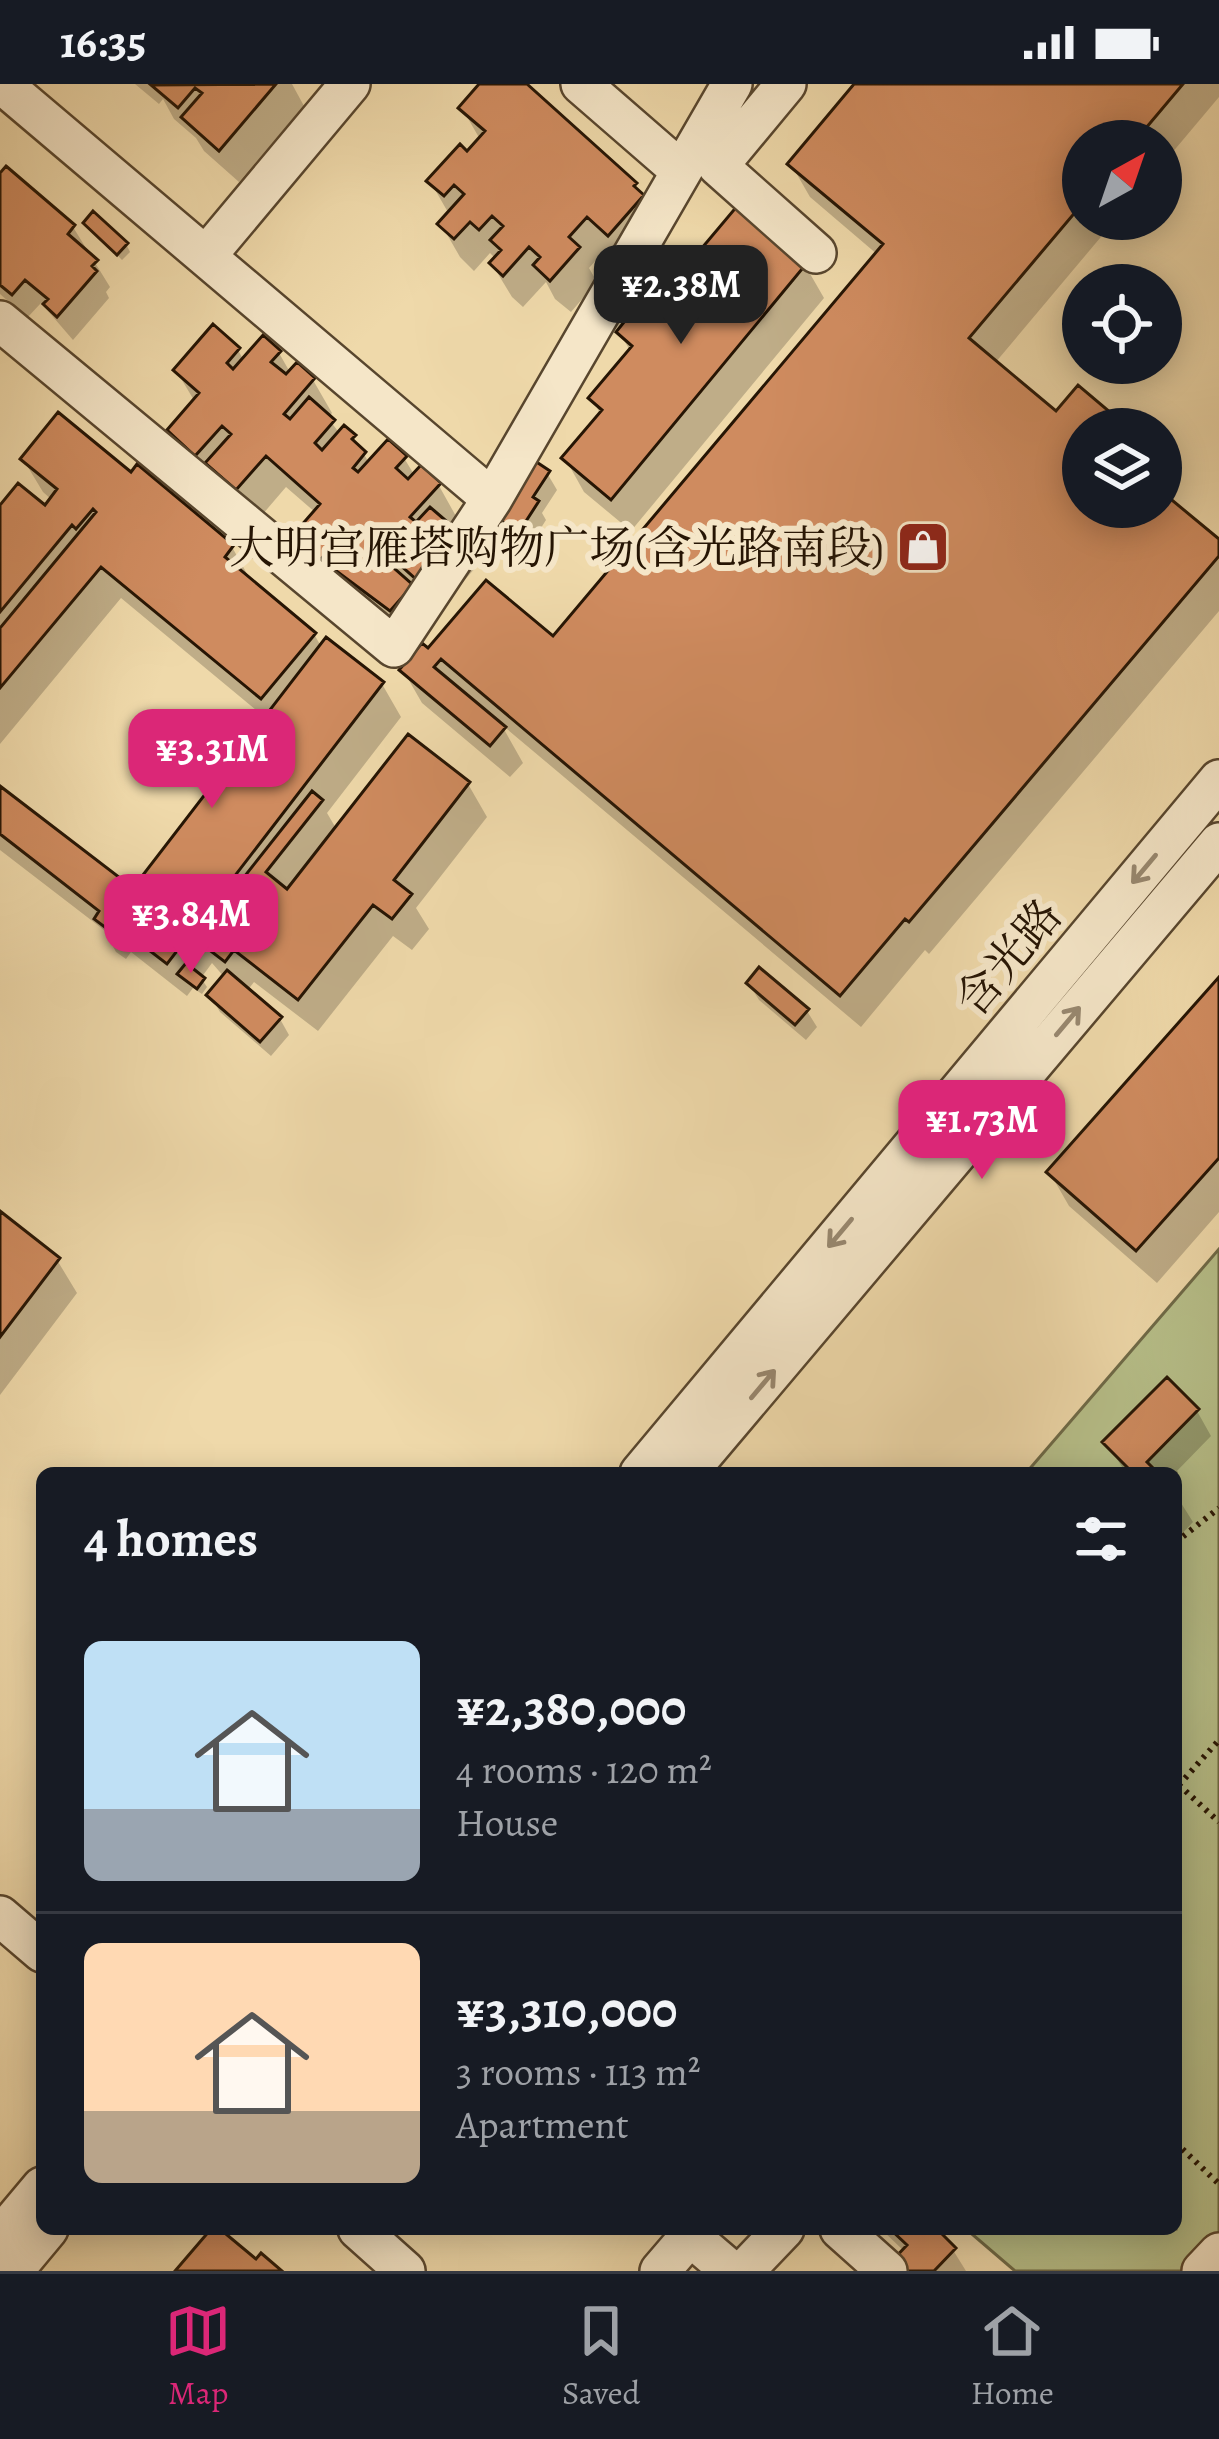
<!DOCTYPE html>
<html lang="en">
<head>
<meta charset="utf-8">
<style>
	:root { --surface:#171b24; --page:#20242c; --text:#f1f3f6; --muted:#9ea1a6; --line:#363941; --accent:#db2777 }
	body { margin:0; font-family:Alegreya,"Noto Serif SC",serif; background:var(--page); color:var(--text); height:100vh; display:flex; flex-direction:column; font-size:45px; white-space:nowrap }
	* { box-sizing:border-box; margin:0 }
	p { font-size:39px; color:var(--muted) }
	.icon { flex:none; width:66px; height:66px; fill:none; stroke:currentColor; stroke-width:2; stroke-linecap:round; stroke-linejoin:round }
	.map { position:relative; flex:1; overflow:hidden }
	.drawer { position:absolute; left:36px; top:1383px; width:1146px; height:768px; display:flex; flex-direction:column; background:var(--surface); border-radius:18px; box-shadow:0 6px 30px #0003 }
	.drawer>* { flex:none }
	.needle { width:78px; rotate:40deg }
	.buttons { position:absolute; left:1062px; top:36px; display:grid; gap:24px }
	.buttons a { display:grid; place-items:center; width:120px; height:120px; border-radius:50%; background:var(--surface); box-shadow:0 6px 30px #0003; font-size:60px }
	.price { position:absolute; translate:-50% -102px; padding:0 27px; border-radius:24px; background:var(--accent); color:#fff; font-size:39px; line-height:78px; filter:drop-shadow(0 3px 6px #0008) }
	.price::after { content:''; position:absolute; left:50%; top:72px; width:36px; height:27px; margin-left:-18px; background:inherit; clip-path:polygon(0 0,100% 0,50% 100%) }
	.price.on { background:#222; color:#fff }
	ul { padding:0; list-style:none }
	li { display:flex; align-items:center; gap:36px; height:300px; padding:0 48px }
	li+li { border-top:3px solid var(--line) }
	li span { display:grid; place-items:center; flex:none; width:336px; height:240px; border-radius:18px; color:#555 }
	li>.icon { margin-inline-start:auto }
	span .icon { width:144px; height:144px; fill:#fffc; stroke-width:1 }
	li b { font-size:51px }
	h2 { display:flex; justify-content:space-between; align-items:center; height:144px; padding:0 48px; font-size:51px }
	.status { display:flex; justify-content:space-between; align-items:center; height:84px; padding:0 60px; background:var(--surface); direction:ltr }
	.status svg { height:33px; fill:currentColor }
	.tabs { display:flex; justify-content:space-around; align-items:center; height:168px; border-top:3px solid var(--line); background:var(--surface); font-size:33px; color:var(--muted) }
	.tabs a { display:grid; justify-items:center; gap:6px }
	.tabs .on { color:var(--accent) }
	.map>svg:first-child { display:block }
</style>
</head>
<body>
<div class="status"><b>16:35</b><svg viewBox="0 0 49 12"><path d="M0 12V9h3v3zM5 12V6h3v6zM10 12V3h3v9zM15 12V0h3v12zM26 1h20v11H26zM47 4h2v5h-2z"/></svg></div>
<div class="map">
<svg width="1219" height="2187" viewBox="0 0 1219 2187">
	<rect width="100%" height="100%" fill="#efd9aa"/>
	<filter id="stains"><feTurbulence type="fractalNoise" baseFrequency=".00167" numOctaves="4"/><feColorMatrix values="0 0 0 0 .2 0 0 0 0 .09 0 0 0 0 .02 0 0 0 .5 -.17"/></filter>
	<radialGradient id="worn" r=".72"><stop offset=".6" stop-color="#630" stop-opacity="0"/><stop offset="1" stop-color="#630" stop-opacity=".3"/></radialGradient>
	<!-- green -->
	<path fill="#b7c08a" stroke="#6e6a47" stroke-width="3" d="M1219 1165V2187H1015L966 2145H1176V1389H1026Z"/>
	<!-- shadow -->
	<path fill="#0003" d="M135 0H292L304 22 239 98 204 67 196 54 174 35 163 15 159 20Z
		M483 0H523L634 101 661 146 628 183 607 164 589 184 597 198 571 228 555 215 546 198 523 223 512 213 492 180 496 175 490 169 474 187 460 173 441 140 449 130 430 97 467 71 481 57 462 24Z
		M858 0H1219V13L1161 82V57H1083V135H1116L995 279 1056 331 1125 345H1083V423H1161V411L1219 459V527L929 870 925 866 861 943 501 640 523 679 510 693 422 619 403 586 429 568 554 556 878 171 810 113 791 80Z
		M0 94 73 143 110 203 106 208 109 214 73 256 41 219 27 234 0 210Z
		M86 139 126 160 130 168 122 176Z
		M805 181 824 214 631 447 584 408 565 374 601 331 592 315 631 268 619 248 659 236 663 232 657 222Z
		M238 266 244 277 279 269 291 290 313 296 332 329 328 334 340 350 353 353 370 380 404 374 415 392 438 400 457 434 449 443 476 483 410 559 315 486 295 452 316 429 286 403 256 438 190 380 170 347 195 318 176 286Z
		M23 375 131 392 232 463 251 497 314 550 322 564 382 600 401 633 327 729 337 746 468 700 487 733 416 824 429 845 412 866 393 852 318 947 254 898 247 907 280 935 289 951 271 972 220 928 210 911 225 894 212 879 201 894 207 903 202 910 193 904 187 912 131 868 126 875 116 868 104 846 0 766V706L134 809 267 635 121 514 0 660V426L45 425 52 416 43 408Z
		M547 389 557 406 542 429 546 436 529 463 511 452 501 435Z
		M1219 897V1128L1157 1199 1069 1122 1050 1089Z
		M749 900 807 927 817 943 806 956 759 916Z
		M0 1131 57 1176 77 1209 0 1311Z
		M1197 1327 1211 1352 1175 1389H1126L1106 1358Z
		M1176 1411 1193 1438 1177 1455 1176 1454Z
		M881 2145H940L966 2187H896L905 2168Z"/>
	<!-- building -->
	<path fill="#cf8b5f" stroke="#261504" stroke-width="3" d="M276 0 219 67 181 33 202 9 195 4 178 24 151 1Z
		M479 0H527L637 99 634 102 644 111 608 152 587 133 569 153 580 163 550 197 533 181 540 173 529 163 503 192 489 179 501 166 490 156 503 142 492 132 479 146 470 138 454 155 437 140 464 110 454 101 444 112 426 97 460 60 467 67 485 47 458 24Z
		M854 0H1183L1135 57H1083V119L969 254 1056 327 1078 301 1130 345H1083V423H1161V407L1219 455V472L909 838 905 835 840 912 441 575 434 583 506 643 490 662 399 586 422 559 428 564 486 496 553 552 883 160 787 80Z
		M6 82 75 141 68 150 98 176 92 182 97 187 57 233 43 220 48 215 25 196 12 211 0 201V89Z
		M738 121 807 179 611 416 561 374 602 326 588 314 632 262 616 248 641 217 659 232 662 228 654 221Z
		M93 127 128 159 117 171 83 139Z
		M213 240 240 264 227 279 233 285 263 251 281 267 271 278 286 290 297 278 315 294 284 330 290 335 309 313 335 336 315 359 322 366 344 341 356 351 352 355 366 368 353 384 358 388 388 355 407 372 396 384 408 395 421 381 441 399 410 433 416 438 430 423 459 448 417 496 390 472 386 477 413 501 390 527 331 483 356 454 347 446 320 476 292 452 320 420 266 372 236 406 205 379 231 350 222 342 195 372 167 346 199 309 173 286Z
		M58 328 131 388 137 380 234 461 225 473 316 549 261 615 101 483 0 604V544L96 428 93 425 76 445 72 441 0 528V421L18 399 45 421 57 405 20 375Z
		M535 377 550 387 533 413 539 417 519 448 498 435Z
		M326 553 384 598 167 880 111 837 106 844 94 835 99 827 0 750V702L133 804Z
		M408 650 470 698 394 796 412 810 392 835 373 821 298 916 234 866 225 878 195 855 312 707 323 716 266 788 287 805Z
		M186 879 205 894 197 905 177 890Z
		M759 883 809 925 795 941 746 899Z
		M227 886 282 933 260 958 206 911Z
		M1219 893V1074L1136 1167 1046 1088Z
		M0 1127 60 1174 0 1253Z
		M1167 1293 1199 1325 1147 1378 1158 1389H1133L1102 1358Z
		M211 2145H220L256 2175 261 2169 282 2187H175Z
		M890 2145H937L956 2164 934 2187H896L889 2180 907 2161Z"/>
	<g fill="none" stroke-linecap="round" stroke-linejoin="round">
		<!-- minor casing -->
		<g stroke="#58462e" stroke-width="44">
			<path id="minor" d="M2 0 492 415
				M581 0 680 86
				M786 0 718 82 816 169
				M206 172 350 0
				M0 237 394 563 492 415 732 0
				M640 1389 1219 696
				M687 1389 1219 759
				M0 1832 42 1868
				M358 2145 405 2187
				M840 2145 887 2187
				M0 2153 42 2103
				M13 2187 48 2145
				M660 2187 690 2152 731 2187
				M744 2187 784 2145
				M1202 2187 1219 2169"/>
		</g>
		<!-- path -->
		<path stroke="#261504" stroke-width="6" stroke-dasharray="3 6" stroke-linecap="butt" d="M1176 1458 1219 1424
			M1179 1701 1219 1656
			M1179 1701 1219 1738
			M1176 2059 1219 2100"/>
		<!-- minor -->
		<use href="#minor" stroke="#f5e6c8" stroke-width="39"/>
	</g>
	<!-- one-way arrows -->
	<defs><path id="oneway-shaft" d="M-6 0H5M1.5-3L5.5 0L1.5 3" fill="none" stroke-width="1.6" stroke-linecap="round" stroke-linejoin="round" transform="scale(3)"/></defs>
	<g stroke="#988870">
		<use href="#oneway-shaft" transform="translate(1144 785) rotate(130)"/>
		<use href="#oneway-shaft" transform="translate(1068 937) rotate(-50)"/>
		<use href="#oneway-shaft" transform="translate(840 1149) rotate(130)"/>
		<use href="#oneway-shaft" transform="translate(763 1300) rotate(-50)"/>
	</g>
	<!-- icons -->
	<defs>
		<g id="shop-square" transform="scale(2.7)"><rect x="-9" y="-9" width="18" height="18" rx="4" fill="#8f2418" stroke="#f5e6c8"/><path d="M-5-2.5h2.3a2.7 3.5 0 0 1 5.4 0H5L5.5 6h-11ZM-1.5-2.5h3a1.5 2.3 0 0 0-3 0Z" fill="#fff"/></g>
	</defs>
	<g fill-rule="evenodd">
		<use href="#shop-square" x="923" y="463"/>
	</g>
	<g text-anchor="middle" stroke-width="12" stroke-linejoin="round" paint-order="stroke">
		<!-- poi labels -->
		<g font-size="45" fill="#261504" stroke="#f5e6c8" text-anchor="end">
			<text x="884" y="479">大明宫雁塔购物广场(含光路南段)</text>
		</g>
		<!-- street labels -->
		<g font-size="45" fill="#261504" stroke="#f5e6c8">
			<text transform="translate(1008 873) rotate(-50)" y="16">含光路</text>
		</g>
	</g>
	<rect width="100%" height="100%" filter="url(#stains)"/>
	<rect width="100%" height="100%" fill="url(#worn)"/>
</svg>
<div class="buttons">
<a><svg class="needle" viewBox="-14 -14 28 28"><path d="M0-13l5 13h-10z" fill="#e53935"/><path d="M0 13l5-13h-10z" fill="#9ea1a6"/></svg></a>
<a><svg class="icon" aria-label="locate" viewBox="0 0 24 24"><circle cx="12" cy="12" r="6"/><path d="M12 2v4M12 18v4M2 12h4M18 12h4"/></svg></a>
<a><svg class="icon" aria-label="layers" viewBox="0 0 24 24"><path d="M12 4l9 5-9 5-9-5zM3 14l9 5 9-5"/></svg></a>
</div>
<b class="price on" style="left:681px;top:263px">¥2.38M</b>
<b class="price" style="left:212px;top:727px">¥3.31M</b>
<b class="price" style="left:191px;top:892px">¥3.84M</b>
<b class="price" style="left:982px;top:1098px">¥1.73M</b>
<section class="drawer">
<h2>4 homes<svg class="icon" aria-label="filters" viewBox="0 0 24 24"><path d="M4 7h16M4 17h16"/><circle cx="9" cy="7" r="2"/><circle cx="15" cy="17" r="2"/></svg></h2>
<ul>
<li><span style="background:linear-gradient(#bfe0f5 70%,#9aa5b1 0)"><svg class="icon" aria-label="home" viewBox="0 0 24 24"><path d="M3 11l9-7 9 7M6 9v11h12V9"/></svg></span><div><b>¥2,380,000</b><p>4 rooms · 120 m²</p><p>House</p></div></li>
<li><span style="background:linear-gradient(#ffd9b3 70%,#b9a48a 0)"><svg class="icon" aria-label="home" viewBox="0 0 24 24"><path d="M3 11l9-7 9 7M6 9v11h12V9"/></svg></span><div><b>¥3,310,000</b><p>3 rooms · 113 m²</p><p>Apartment</p></div></li>
</ul>
</section>
</div>
<nav class="tabs">
<a class="on"><svg class="icon" aria-label="map" viewBox="0 0 24 24"><path d="M3 6l6-2 6 2 6-2v14l-6 2-6-2-6 2zM9 4v14M15 6v14"/></svg>Map</a>
<a><svg class="icon" aria-label="saved" viewBox="0 0 24 24"><path d="M7 4h10v16l-5-4-5 4z"/></svg>Saved</a>
<a><svg class="icon" aria-label="home" viewBox="0 0 24 24"><path d="M3 11l9-7 9 7M6 9v11h12V9"/></svg>Home</a>
</nav>
</body>
</html>
